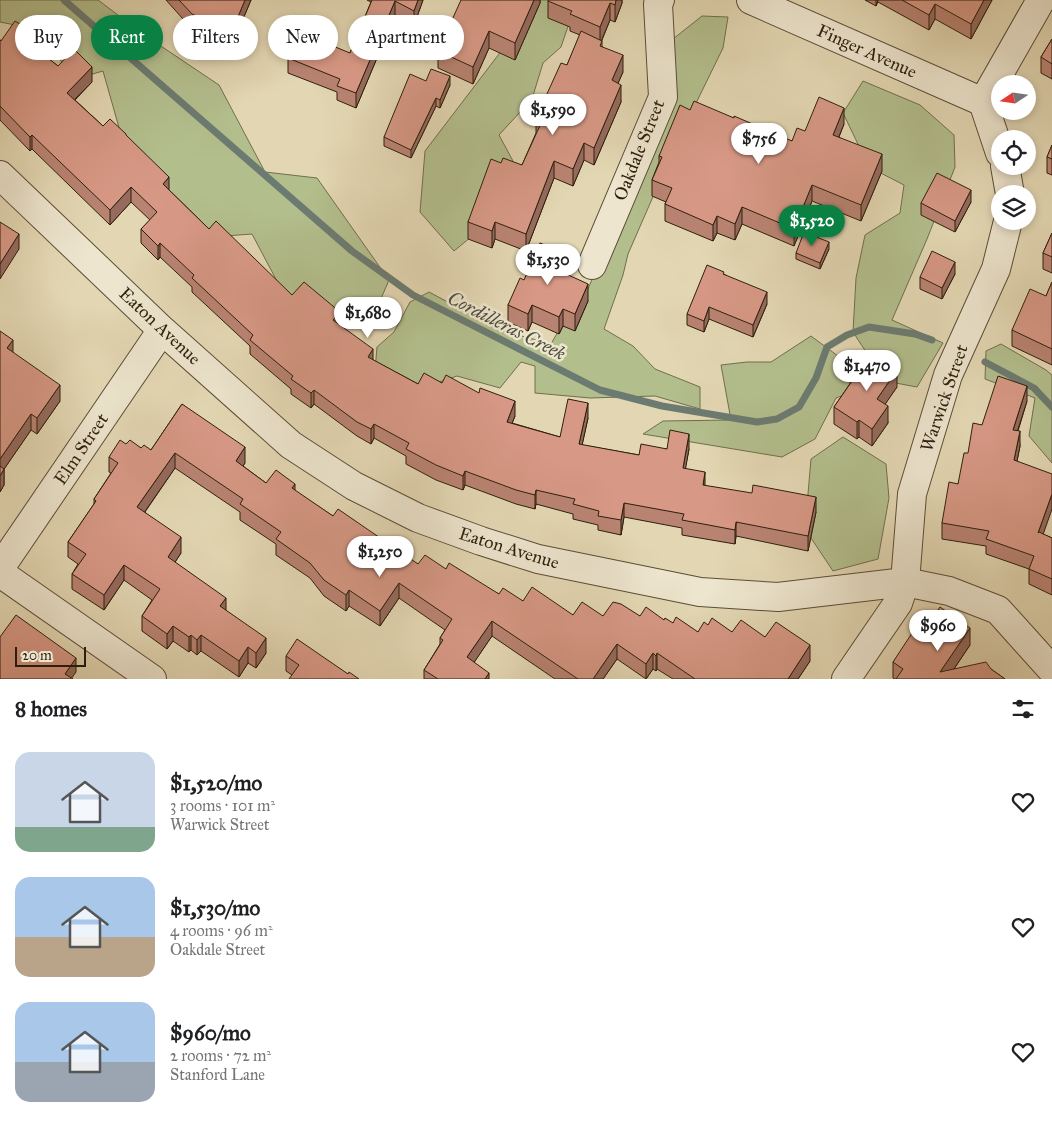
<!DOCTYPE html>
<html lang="en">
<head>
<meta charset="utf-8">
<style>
	:root { --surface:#fff; --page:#f2f2f2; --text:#202124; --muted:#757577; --accent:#0b8043 }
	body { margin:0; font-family:"IM FELL Great Primer",serif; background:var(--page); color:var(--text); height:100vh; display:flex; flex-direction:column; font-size:19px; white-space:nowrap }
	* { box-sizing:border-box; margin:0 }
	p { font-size:16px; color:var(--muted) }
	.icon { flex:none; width:28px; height:28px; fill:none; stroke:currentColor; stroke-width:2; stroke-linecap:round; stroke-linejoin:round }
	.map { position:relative; height:679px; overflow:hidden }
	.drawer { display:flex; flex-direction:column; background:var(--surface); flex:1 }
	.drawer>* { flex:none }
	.top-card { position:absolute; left:15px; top:15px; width:500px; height:45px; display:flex; gap:10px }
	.needle { width:32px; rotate:257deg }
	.controls { position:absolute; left:991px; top:75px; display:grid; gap:10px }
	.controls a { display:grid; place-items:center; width:45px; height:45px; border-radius:50%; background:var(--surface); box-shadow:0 2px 8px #0003; font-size:25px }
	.scale { position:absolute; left:15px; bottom:12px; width:71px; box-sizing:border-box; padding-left:5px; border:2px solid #2d1f0d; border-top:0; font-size:14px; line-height:18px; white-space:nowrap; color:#2d1f0d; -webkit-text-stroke:4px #ede5ce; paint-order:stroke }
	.price { position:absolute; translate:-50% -42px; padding:0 11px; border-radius:18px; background:#fff; color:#222; font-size:16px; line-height:32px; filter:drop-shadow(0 1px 2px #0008) }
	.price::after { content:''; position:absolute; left:50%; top:30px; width:15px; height:11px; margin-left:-8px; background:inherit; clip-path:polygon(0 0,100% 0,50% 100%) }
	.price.on { background:var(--accent); color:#fff }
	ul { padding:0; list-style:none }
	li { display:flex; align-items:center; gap:15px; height:125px; padding:0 15px }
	li span { display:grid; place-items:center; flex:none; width:140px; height:100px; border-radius:15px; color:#555 }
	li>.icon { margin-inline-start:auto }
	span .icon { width:60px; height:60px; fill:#fffc; stroke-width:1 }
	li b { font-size:21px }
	h2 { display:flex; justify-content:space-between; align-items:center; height:60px; padding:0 15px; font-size:21px }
	.chip { padding:0 18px; border-radius:22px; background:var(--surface); box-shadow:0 2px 8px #0003; font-size:18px; line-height:45px }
	.chip.on { background:var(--accent); color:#fff }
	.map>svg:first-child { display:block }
</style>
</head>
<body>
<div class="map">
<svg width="1052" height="679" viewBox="0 0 1052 679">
	<rect width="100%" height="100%" fill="#e3d7b3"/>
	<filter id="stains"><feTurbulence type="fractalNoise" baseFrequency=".004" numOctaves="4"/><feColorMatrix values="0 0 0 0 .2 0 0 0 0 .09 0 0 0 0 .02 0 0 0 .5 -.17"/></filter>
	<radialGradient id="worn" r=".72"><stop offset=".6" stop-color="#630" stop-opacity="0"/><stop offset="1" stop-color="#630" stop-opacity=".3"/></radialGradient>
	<!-- green -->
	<path fill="#b3be8d" stroke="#706e4d" d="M0 0H98L143 34 219 85 265 172 317 178 389 280 374 315 296 317 252 234 212 237 129 163 103 71 68 81 51 32 0 22Z
		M531 0H577L561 47 543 63 532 99 499 135 513 161 482 228 454 251 420 212 425 151 499 54Z
		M702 16 728 17 723 48 676 144 628 254 623 275 604 329 633 346 655 369 700 387V409L655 396 590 398 535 393V366L521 362 500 388 457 376 398 396 374 383 377 347 394 332 410 302 429 292 500 330 551 344 564 321 584 298 646 156 668 43Z
		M863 81 920 105 954 135 955 167 927 239 892 320 943 343 917 387 885 381 853 332 856 278 865 235 900 213 904 185 869 167 843 113Z
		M811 336 842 359 853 392 836 398 815 439 782 457 643 434 663 421 731 420 721 365 747 362H771Z
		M1001 344 1046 370 1052 375V463L1029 436 1035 398 985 379 986 351Z
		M843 437 886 464 889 498 878 559 833 571 805 529 811 459Z"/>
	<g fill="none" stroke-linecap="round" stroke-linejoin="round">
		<!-- stream -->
		<path stroke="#6c7b71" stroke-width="7" d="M64 0 352 251 413 295 600 390 662 406 757 422 777 419 799 407 816 378 827 347 847 335 869 327 915 334 932 340
			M985 362 1034 388 1052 407"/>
		<!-- minor casing -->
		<g stroke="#5a4d36" stroke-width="30">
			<path id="minor" d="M751 0 983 102
				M1000 153 983 102 1041 0
				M1005 166 1010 194
				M0 175 162 330 291 445 354 486 418 518 481 541 538 559 700 592 778 597 905 582 949 591 998 610 1052 670
				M592 265 663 97 658 4 660 0
				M0 568 162 330
				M0 573 152 679
				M846 679 898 603 905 582 912 494 948 375 996 269 1008 221"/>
		</g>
		<!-- minor -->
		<use href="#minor" stroke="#ede5ce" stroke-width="28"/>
	</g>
	<!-- wall -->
	<path fill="#b98372" stroke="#2d1f0d" d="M166 0H251L232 45 192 29Z
		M367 0H423L414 25 395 15 356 108 337 100V92L288 73V58L350 53 371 2Z
		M540 0V3L515 60 489 48 473 84 438 68V51Z
		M622 0V3L615 22 610 20 602 40V46L623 72 618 83 621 102 594 165 584 160 573 186 554 178 526 251 495 239 492 248 468 239V222L501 163 522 165 536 133V118L567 65 580 35 570 31V27L548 18V1Z
		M865 0H992L971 39 935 19 929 30 878 2 876 6Z
		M1052 39V79L1041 73V57Z
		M0 40 37 50 58 66 92 82 75 100 103 126 126 136 169 190 209 229 292 295 340 325 373 360 418 384 442 383 515 416 512 423 560 437 588 418 582 445 639 455 667 449H689L685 469 705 486 816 512 808 551 736 536 735 544 682 535V528L624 517 621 535 598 530V525L573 519V514L536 504 535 509 516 504 465 485 463 490 436 480 406 464V456L374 438 371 444 357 436 314 404 311 408 291 394V389L250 354V346L192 292V287L160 257 158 260 141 243V229L150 220 131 202 110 225 32 149 30 151 0 120Z
		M426 81 450 85 440 108 436 106 411 158 384 146V137Z
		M690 110 792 141 805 131 844 124 839 137 882 171 861 221 812 201 794 246 742 224 735 240 717 233 713 241 665 221V204L666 202 652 196V180L659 162V156Z
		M1052 145V175L1047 173V157Z
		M971 202 955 232 921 215V203Z
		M1052 233V273L1043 269V253Z
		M829 249 820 269 796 259V253Z
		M557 263 588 301 575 331 563 326 559 334 532 322 528 331 508 322V305L524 280Z
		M724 274 767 304 753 337 709 319 704 332 687 325V314Z
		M955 274 942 299 920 289V277Z
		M1052 282V365L1012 346V330L1046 296Z
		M13 353 60 401 37 434 31 430 4 469V485L0 492Z
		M860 359 897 387 885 404 888 423 872 446 859 437 857 439 834 424V407L860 369Z
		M1027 401 1018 431 1020 446 1017 461 1043 534 1052 538V595L1029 584V569L986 554V546L942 539V523L982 425Z
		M182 404 245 463 243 466 266 483 295 491 333 516 418 564 446 569 499 594 573 615 603 616H640L664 620 698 632 708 625 732 632 765 637 810 661 798 679H673L657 669 656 671 653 669 646 679 617 659 603 679H555L492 636 474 662 489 679H424V670L440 644V638L445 630 399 598 380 626 349 606 346 611 324 596 310 578 276 555V544L240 520V512L175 468 145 512 181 553 175 562 226 610 266 653 256 668 248 663 239 677 201 651 197 655 191 650 189 652 173 641 167 649 142 631V616L152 600 124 580 104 610 72 589V574L78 564 68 557V542L94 504V499L111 473 109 472V457L126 444 151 450Z
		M927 626 970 645 954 669H991L1005 679H894L893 678V662Z
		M286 656 348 674 292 675 286 671Z"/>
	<!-- shaded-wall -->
	<path fill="#966a5d" stroke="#2d1f0d" d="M245 0H251L232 45V31Z
		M418 0H423L414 25V11Z
		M534 0H540V3L515 60V43Z
		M616 0H622V3L615 22V5Z
		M876 0H878L876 6Z
		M984 0H992L971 39V24Z
		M395 1V15L356 108V93Z
		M610 3V20L600 44V27Z
		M935 4V19L929 30V15Z
		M489 31V48L473 84V67Z
		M37 37V51L31 45Z
		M623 55V72L612 97V80Z
		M92 67V82L67 107V93Z
		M450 76V85L440 108V100Z
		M621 85V102L594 165V148Z
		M436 98V106L411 158V150Z
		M844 108V124L833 151V135Z
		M32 135V149L30 151V137Z
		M584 143V160L573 186V169Z
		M882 154V171L861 221V205Z
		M554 161V178L526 251V234Z
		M169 177V191L163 184Z
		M812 185V201L794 246V229Z
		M131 187V202L110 225V210Z
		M971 190V202L955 232V221Z
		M742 207V224L735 240V224Z
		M717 216V233L713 241V225Z
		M495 222V239L492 248V231Z
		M19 234V249L0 279V264Z
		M829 242V249L820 269V263Z
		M160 243V257L158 260V246Z
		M557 250V267L552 261Z
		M955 262V274L942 299V288Z
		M588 284V301L575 331V314Z
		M767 292V304L753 337V325Z
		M532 305V322L528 331V314Z
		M709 307V319L704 332V321Z
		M563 309V326L559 334V317Z
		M340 312V327L333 320Z
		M13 340V356L7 348Z
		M373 349V364L368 357Z
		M897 370V387L877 416V399Z
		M60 385V401L37 434V418Z
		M1027 386V401L1013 445V430Z
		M314 390V404L311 408V393Z
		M515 401V416L507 436V422Z
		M588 403V418L579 459V444Z
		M888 406V423L872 446V429Z
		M31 414V430L0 475V459Z
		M859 420V437L857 439V422Z
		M374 424V438L371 444V429Z
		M1020 431V446L1014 476V460Z
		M689 434V449L683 483V468Z
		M245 447V463L236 476V461Z
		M175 453V468L137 523V507Z
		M4 469V485L0 492V476Z
		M465 471V485L463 490V476Z
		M705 472V487L703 485Z
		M295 484V499L292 488Z
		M536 490V504L535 509V495Z
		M1052 494V509L1038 549V533Z
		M816 497V512L808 551V536Z
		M624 503V517L621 535V520Z
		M736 522V536L735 544V530Z
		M181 537V553L168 573V557Z
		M124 565V580L104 610V595Z
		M399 583V598L380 626V611Z
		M349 590V606L346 611V595Z
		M226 598V613L220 606Z
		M492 621V636L467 673V657Z
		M173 626V641L167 649V634Z
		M970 628V645L947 679 940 672Z
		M191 635V650L189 652V637Z
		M201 635V651L197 655V640Z
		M266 638V653L256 668V653Z
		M617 644V659L603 679H593Z
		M810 645V661L798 679H788Z
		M248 647V663L239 677V661Z
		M653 653V669L646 679V664Z
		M657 653V669L656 671V656Z
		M76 658V672L71 679 65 674Z
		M489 673V679H485Z"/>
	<!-- building -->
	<path fill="#d79885" stroke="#2d1f0d" d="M179 0H245L232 31 192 14Z
		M372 0H418L414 11 395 1 356 93 337 86 340 79 288 58 299 32 350 53Z
		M461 0H534L515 43 489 31 473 67 438 51Z
		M548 0H616L615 5 610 3 600 27 570 14 572 11 548 1Z
		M902 0H984L971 24 935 4 929 15Z
		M15 21 26 28 37 37 31 45 58 66 74 49 92 67 67 93 103 126 110 119 126 134V135L169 177 163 184 209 229 216 221 292 295 304 282 340 312 333 320 373 349 368 357 418 384 424 373 442 383 446 375 479 393 480 388 515 401 507 422 560 437 568 399 588 403 579 444 639 455 641 444 667 449 670 430 689 434 683 468 705 472 703 485 752 493 753 485 816 497 808 536 736 522 735 530 682 520 684 514 624 503 621 520 598 516 599 511 573 504 575 499 536 490 535 495 516 490 465 471 463 476 436 465 406 449 409 443 374 424 371 429 357 422 314 390 311 393 291 379 293 376 250 340 253 335 192 278 194 275 160 243 158 246 141 229 157 212 131 187 110 210 32 135 30 137 0 106V40L1 41Z
		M581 31 602 41 600 46 623 55 612 80 621 85 594 148 584 143 573 169 554 161 526 234 495 222 492 231 468 222 491 159 501 163 503 158 522 165 542 121 536 118 561 63 567 65Z
		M1052 39V64L1041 57Z
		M431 69 450 76 440 100 436 98 411 150 384 137 410 74 426 81Z
		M819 97 844 108 833 135 882 154 861 205 812 185 794 229 742 207 735 224 717 216 713 225 665 204 672 188 652 180 662 157 659 156 680 105 690 110 694 101 734 118V116L792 141 797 128 805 131Z
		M1052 145V159L1047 157Z
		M937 173 971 190 955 221 921 203Z
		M0 222 19 234 0 264Z
		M804 232 829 242 820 263 796 253Z
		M1052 233V257L1043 253Z
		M540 243 557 250 552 261 566 267 564 273 588 284 575 314 563 309 559 317 532 305 528 314 508 305 520 278 524 280Z
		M932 251 955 262 942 288 920 277Z
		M707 265 724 272 723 274 767 292 753 325 709 307 704 321 687 314Z
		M1052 282V349L1012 330 1030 289 1046 296Z
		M0 331 13 340 7 348 60 385 37 418 31 414 0 459Z
		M873 354 897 370 877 399 888 406 872 429 859 420 857 422 834 407 861 368 860 359Z
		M998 376 1027 386 1013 430 1020 431 1014 460 1052 474V494L1038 533 1039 532 1052 538V579L1029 569 1034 556 986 539 989 531 942 523 949 482 958 484 964 453H968L973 423 982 425Z
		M182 404 245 447 236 461 266 483 276 470 295 484 292 488 333 516 338 509 418 564 425 555 446 569 449 563 499 594 503 588 523 601 532 587 573 615 582 602 603 616 613 602 621 604 640 616 646 607 664 620 665 618 673 623 676 617 698 632 704 622 708 625 712 618 732 632 741 620 765 637 776 622 810 645 788 679H695L657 653 656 656 653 653 646 664 617 644 593 679H578L492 621 467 657 489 673 485 679H438L424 670 443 640 440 638 452 619 399 583 380 611 349 590 346 595 324 580 310 563 276 539 281 532 240 504 243 499 175 453 137 507 181 537 168 557 226 598 220 606 266 638 256 653 248 647 239 661 201 635 197 640 191 635 189 637 173 626 167 634 142 616 160 589 124 565 104 595 72 574 86 554 68 542 96 501 94 499 118 463 109 457 120 440 126 444 130 440 141 448 144 445 151 450Z
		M0 466 4 469 0 476Z
		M940 607 970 628 940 672 986 662 991 669 1005 679H896L903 669 893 662 920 621 927 626Z
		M16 615 76 658 65 674 73 679H0V637Z
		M297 639 348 674 349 672 359 679H289L299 665 286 656Z"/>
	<g text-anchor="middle" stroke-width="5" stroke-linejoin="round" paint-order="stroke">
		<!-- street labels -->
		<g font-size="18" fill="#2d1f0d" stroke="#ede5ce">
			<text transform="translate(867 51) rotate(24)" y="6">Finger Avenue</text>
			<text transform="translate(639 150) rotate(-68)" y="6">Oakdale Street</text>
			<text transform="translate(160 326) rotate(43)" y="6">Eaton Avenue</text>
			<text transform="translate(944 398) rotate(-71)" y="6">Warwick Street</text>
			<text transform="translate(81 449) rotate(-56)" y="6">Elm Street</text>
			<text transform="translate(509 548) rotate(17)" y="6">Eaton Avenue</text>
		</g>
		<!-- water labels -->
		<g font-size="19" font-style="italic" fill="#4c4d3f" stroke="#ede5ce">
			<text transform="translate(507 325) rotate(27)" y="7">Cordilleras Creek</text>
		</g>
	</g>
	<rect width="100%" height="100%" filter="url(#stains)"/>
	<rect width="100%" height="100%" fill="url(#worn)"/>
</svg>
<div class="controls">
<a><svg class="needle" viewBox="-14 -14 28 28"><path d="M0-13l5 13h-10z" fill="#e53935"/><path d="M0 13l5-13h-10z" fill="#757577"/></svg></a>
<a><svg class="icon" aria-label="locate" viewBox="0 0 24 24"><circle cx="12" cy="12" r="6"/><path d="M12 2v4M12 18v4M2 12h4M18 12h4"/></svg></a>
<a><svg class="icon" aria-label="layers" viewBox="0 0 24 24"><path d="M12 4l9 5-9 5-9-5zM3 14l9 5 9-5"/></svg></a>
</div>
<div class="scale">20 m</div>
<b class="price" style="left:553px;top:136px">$1,590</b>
<b class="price" style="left:759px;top:165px">$756</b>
<b class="price on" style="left:812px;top:247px">$1,520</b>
<b class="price" style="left:548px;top:286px">$1,530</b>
<b class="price" style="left:368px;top:339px">$1,680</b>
<b class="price" style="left:867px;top:392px">$1,470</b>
<b class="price" style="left:380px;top:578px">$1,250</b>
<b class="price" style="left:938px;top:652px">$960</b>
<div class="top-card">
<a class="chip">Buy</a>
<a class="chip on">Rent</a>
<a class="chip">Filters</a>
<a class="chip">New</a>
<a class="chip">Apartment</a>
</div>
</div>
<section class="drawer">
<h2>8 homes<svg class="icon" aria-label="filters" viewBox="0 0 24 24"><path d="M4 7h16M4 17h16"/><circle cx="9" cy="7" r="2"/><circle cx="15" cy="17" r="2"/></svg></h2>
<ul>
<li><span style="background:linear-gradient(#c9d6e8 75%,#7fa58c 0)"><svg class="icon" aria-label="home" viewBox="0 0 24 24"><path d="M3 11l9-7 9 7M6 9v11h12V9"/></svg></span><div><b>$1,520/mo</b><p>3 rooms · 101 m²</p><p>Warwick Street</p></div><svg class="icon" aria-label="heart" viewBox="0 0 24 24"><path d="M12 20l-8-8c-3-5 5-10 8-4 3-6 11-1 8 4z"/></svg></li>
<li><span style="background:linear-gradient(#a9c7e8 60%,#b9a48a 0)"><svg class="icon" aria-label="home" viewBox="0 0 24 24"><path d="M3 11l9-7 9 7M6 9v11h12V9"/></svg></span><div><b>$1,530/mo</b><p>4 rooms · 96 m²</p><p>Oakdale Street</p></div><svg class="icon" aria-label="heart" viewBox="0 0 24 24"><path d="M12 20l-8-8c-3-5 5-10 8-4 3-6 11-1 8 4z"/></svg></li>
<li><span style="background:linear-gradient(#a9c7e8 60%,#9aa5b1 0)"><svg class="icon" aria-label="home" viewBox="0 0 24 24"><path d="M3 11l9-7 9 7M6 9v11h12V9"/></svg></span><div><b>$960/mo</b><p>2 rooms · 72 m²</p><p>Stanford Lane</p></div><svg class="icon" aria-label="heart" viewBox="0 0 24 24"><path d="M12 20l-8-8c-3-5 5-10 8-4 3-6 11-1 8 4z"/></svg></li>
</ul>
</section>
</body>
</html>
